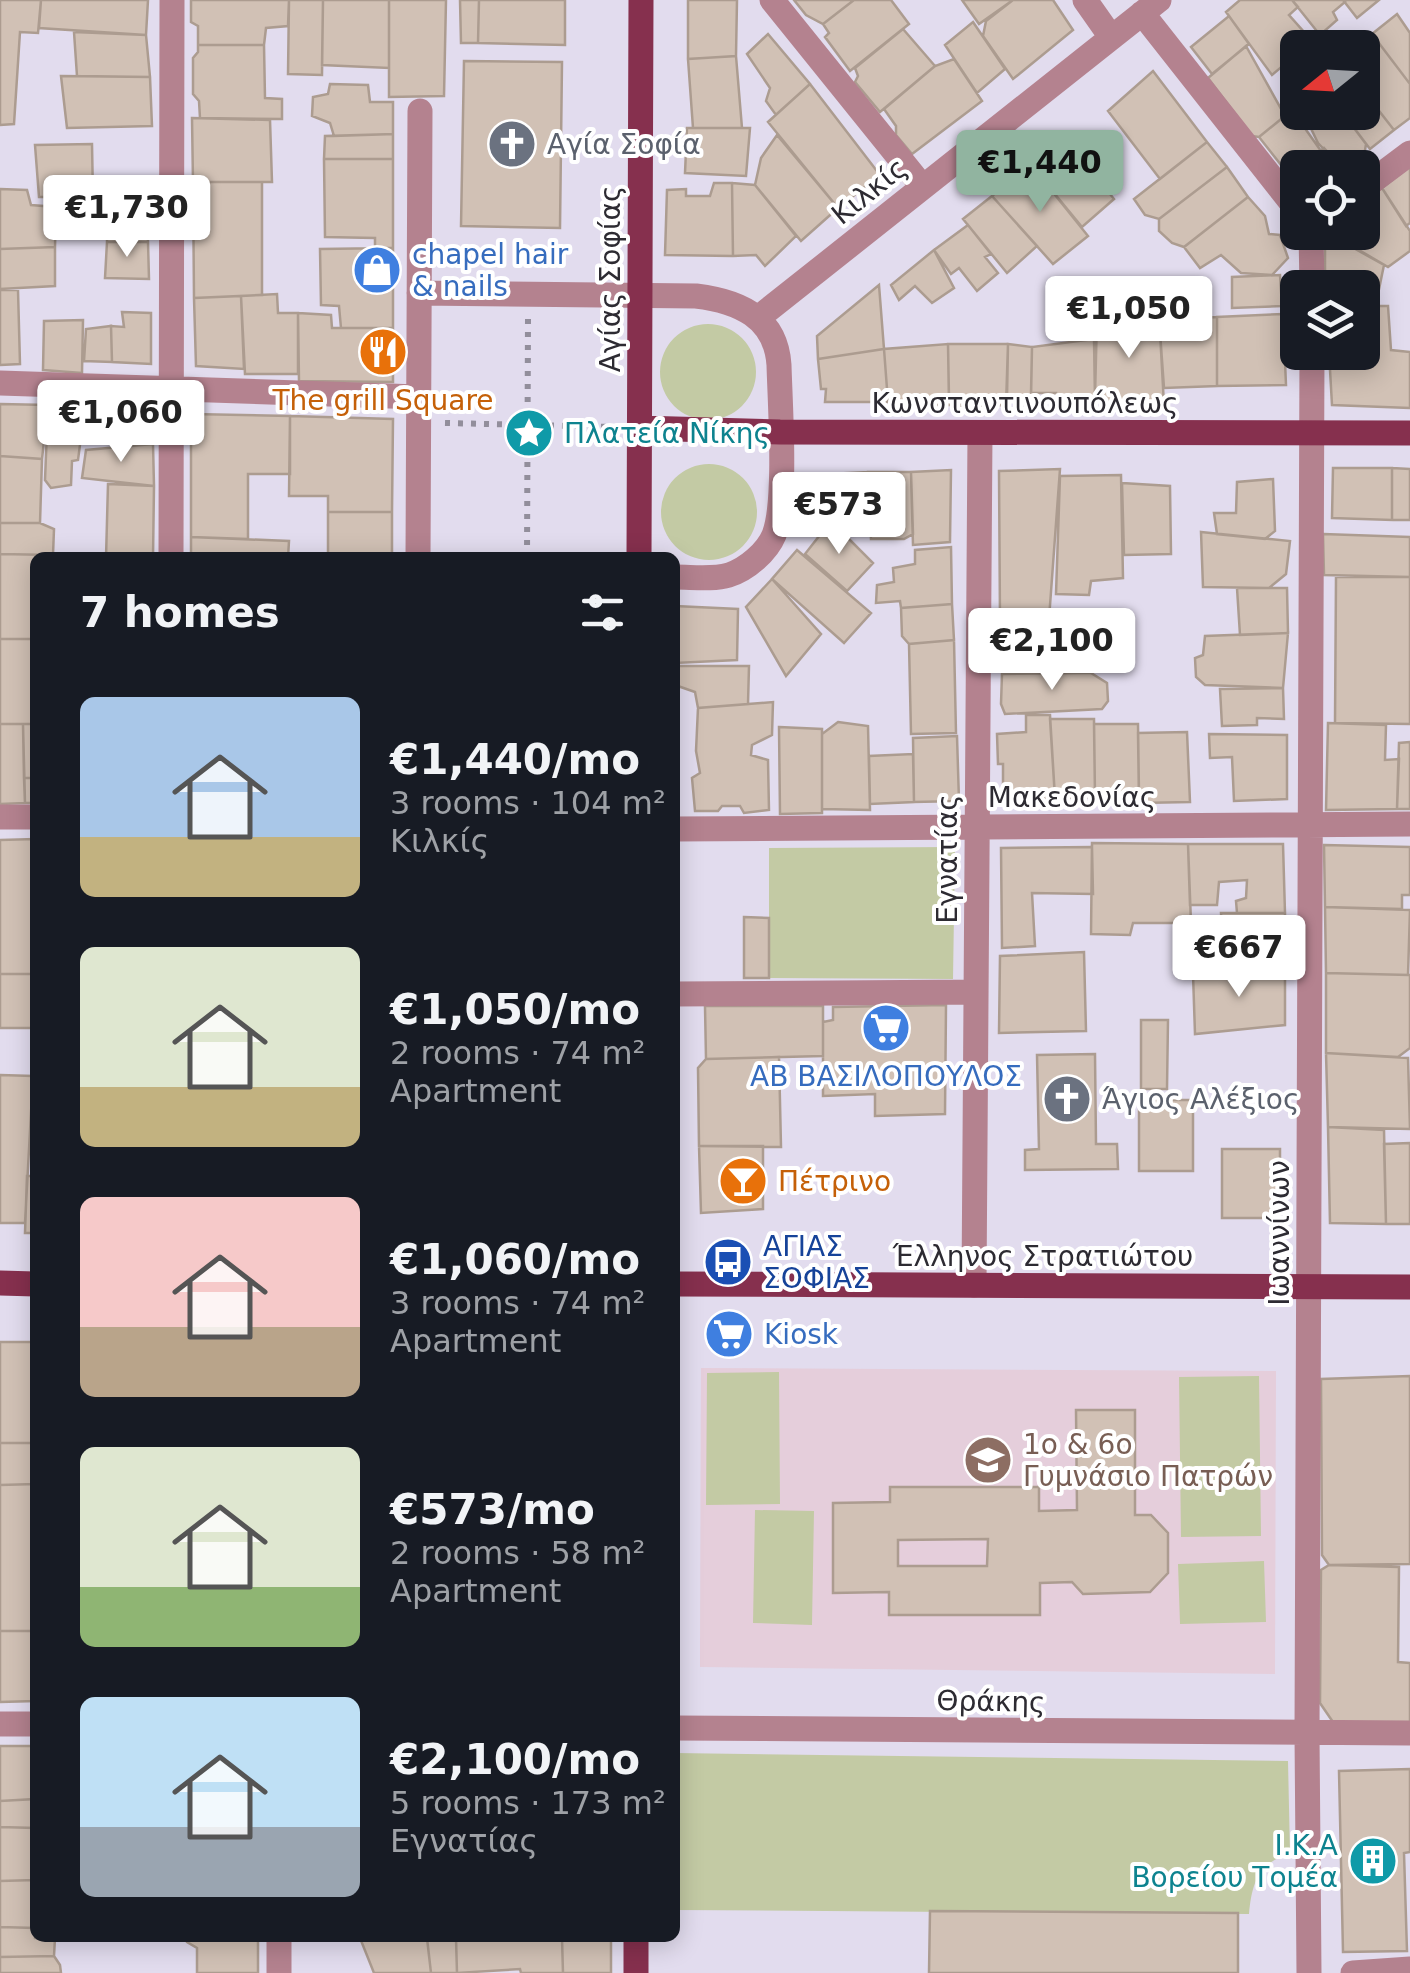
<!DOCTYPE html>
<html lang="en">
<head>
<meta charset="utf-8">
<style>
	:root { --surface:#171b24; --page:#242831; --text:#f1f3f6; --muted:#9ea1a6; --accent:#91b4a0 }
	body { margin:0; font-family:"DejaVu Sans",sans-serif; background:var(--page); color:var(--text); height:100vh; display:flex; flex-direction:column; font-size:38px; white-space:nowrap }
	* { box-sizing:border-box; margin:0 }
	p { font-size:32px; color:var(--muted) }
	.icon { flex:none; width:55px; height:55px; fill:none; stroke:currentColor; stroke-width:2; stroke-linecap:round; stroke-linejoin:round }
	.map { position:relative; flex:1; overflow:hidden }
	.drawer { position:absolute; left:30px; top:552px; width:650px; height:1390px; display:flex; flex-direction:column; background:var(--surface); border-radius:15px; box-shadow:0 5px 25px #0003 }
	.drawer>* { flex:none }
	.needle { width:65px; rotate:252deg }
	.tools { position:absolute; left:1280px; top:30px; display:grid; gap:20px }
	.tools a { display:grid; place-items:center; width:100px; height:100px; border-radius:15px; background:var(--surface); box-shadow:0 5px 25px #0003; font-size:50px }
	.price { position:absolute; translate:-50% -85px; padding:0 22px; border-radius:10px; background:#fff; color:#222; font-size:32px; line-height:65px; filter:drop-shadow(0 2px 5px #0008) }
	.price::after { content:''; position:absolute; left:50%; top:60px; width:30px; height:22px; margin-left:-15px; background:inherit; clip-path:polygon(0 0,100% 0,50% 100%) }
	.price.active { background:var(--accent); color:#111 }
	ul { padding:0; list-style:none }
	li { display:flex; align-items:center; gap:30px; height:250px; padding:0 50px }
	li span { display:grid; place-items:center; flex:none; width:280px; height:200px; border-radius:15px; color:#555 }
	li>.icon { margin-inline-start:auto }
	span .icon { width:120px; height:120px; fill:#fffc; stroke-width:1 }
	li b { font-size:42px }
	h2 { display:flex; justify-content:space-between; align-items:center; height:120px; padding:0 50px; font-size:42px }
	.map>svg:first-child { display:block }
</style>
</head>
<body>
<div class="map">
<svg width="1410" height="1973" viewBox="0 0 1410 1973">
	<rect width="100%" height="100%" fill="#e2dcee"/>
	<!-- education -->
	<path fill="#e5cedb" d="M701 1368 1276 1371 1275 1674 700 1667Z"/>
	<!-- green -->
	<path fill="#c3caa4" d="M660 372a48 48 0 1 1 96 0a48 48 0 1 1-96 0Z
		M661 512a48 48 0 1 1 96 0a48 48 0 1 1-96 0Z
		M955 847 953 979 769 978V848Z
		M779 1372 780 1504 706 1505 707 1373Z
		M1259 1376 1261 1536 1181 1537 1179 1377Z
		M755 1510 814 1511 812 1625 753 1623Z
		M1264 1561 1266 1622 1180 1624 1178 1564Z
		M675 1753 1288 1761 1290 1853C1258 1864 1252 1882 1249 1914L675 1910Z"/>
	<!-- building -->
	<path fill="#d1c1b5" stroke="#ac9c90" stroke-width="2.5" fill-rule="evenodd" d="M0 0H41L38 33 20 32 14 124 0 125Z
		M41 0H148L146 35 39 28Z
		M191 0H289L288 26 266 28 264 45H198V26L191 22Z
		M289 0H323L322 75 288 74Z
		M323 0H389V68L322 65Z
		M389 0H446L444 96 389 97Z
		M460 0H479L478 43H461Z
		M479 0H565V45L478 43Z
		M688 0H737L736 56 688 59Z
		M794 0H854L823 24 806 15Z
		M854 0H891L909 24 850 71 825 37 829 33 823 24Z
		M962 0H1013L979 24Z
		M1013 0H1053L1073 30 1013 79 983 36 986 21Z
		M1240 0H1292L1298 7 1289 15 1312 41 1304 48H1298V53L1272 75 1226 12Z
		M1292 0H1343L1345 2 1333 12 1337 20 1320 35Z
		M1343 0H1379L1357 18Z
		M1397 14 1410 33V84L1372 34Z
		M1229 16 1249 44 1212 74 1191 47Z
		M973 22 1005 69 977 93 945 45Z
		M903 29 935 66 880 112 855 82 858 76 855 68Z
		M74 32 146 35 150 77 77 76Z
		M768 34 810 84 776 115 766 101 770 88 747 54Z
		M1372 34 1410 84V118L1394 130 1362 89V48H1350Z
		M198 45H264L265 98 282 99V119L200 118 199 101 193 94V58L198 52Z
		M1246 46 1285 116 1259 137 1252 136 1208 78Z
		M736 56 742 128H693L688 59Z
		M954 59 982 101 912 154 896 135V126L884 109 935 66Z
		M464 61 562 62 560 228 461 226Z
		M1153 71 1207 142 1160 179 1108 111Z
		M61 76 150 77 152 126 67 128Z
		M330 84 368 85 370 102H393V134L334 136 330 123 312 116 313 97 328 94Z
		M810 84 880 175 838 208 768 122Z
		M1362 89 1394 130 1370 149 1342 112H1362Z
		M1292 110 1321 151 1289 175 1259 137Z
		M1303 112H1342L1366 144 1364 157 1342 168 1318 143Z
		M192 118 270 120 272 182H193Z
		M687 128H750L746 176 685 173Z
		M393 134V159H324L325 136Z
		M777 135 838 208 801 241 755 185 761 158Z
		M1065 138 1114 199 1082 227 1031 165Z
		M1207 142 1227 167 1159 219 1145 215 1134 199Z
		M92 144 93 197H39L35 145Z
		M1324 148 1338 163 1332 168H1299Z
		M324 159H393V248H375V238L325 237Z
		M1031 165 1088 236 1053 264 992 196Z
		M1410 166V223L1406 226 1382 188Z
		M1227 167 1248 197 1184 247 1172 243 1159 231V219Z
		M193 182H262V295L194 298Z
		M714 183H732L733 256 665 255 667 190 686 189V196H710Z
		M732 183 755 185 796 236 765 266 756 255 733 256Z
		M1382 188 1410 231V251L1388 267 1328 232H1362V202Z
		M0 189 27 190 31 205 56 207 55 247 0 249Z
		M992 196 1037 246 1007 273 963 219Z
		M1248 197 1265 216 1269 234 1280 235 1288 258 1272 275 1241 273 1221 255 1200 268 1184 247Z
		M107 199 146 200 148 242H107Z
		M968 225 991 254 985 257 998 273 977 291 959 268 951 274 934 250Z
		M1325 232 1384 265 1378 294 1362 295V288H1330L1329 279H1325Z
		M107 242H148L149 279 105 278Z
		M55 247V286L0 289V249Z
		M393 248V328H341L339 306 321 305 320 249Z
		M934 250 954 288 932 303 915 286 899 300 891 285Z
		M1280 275 1282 306 1232 308V277Z
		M879 285 884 349 818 359 817 336Z
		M0 290H18L20 364 0 365Z
		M277 294 278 313H298V374H245L241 296Z
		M241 296 244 369 196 366 194 298Z
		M1362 306H1388L1391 350 1410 352V408L1332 405 1329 352H1362Z
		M122 312 151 313V364L112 362 111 326 124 327Z
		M298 313 331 315 332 328H393V382L299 381Z
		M1159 314 1164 405H1104L1103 397 1095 396 1097 318Z
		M1283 314 1286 385 1217 386V317Z
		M1217 317V386L1164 388 1159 318Z
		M83 320 82 373 43 370 44 321Z
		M111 326 112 362 84 361 86 329Z
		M1094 339 1095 401H1056V393H1031L1032 347Z
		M948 344 949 405 895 406 888 402 884 349Z
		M948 344H1008L1006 405 961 407 959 399 949 398Z
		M1008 344 1032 347 1031 399 1007 398Z
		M884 349 888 402H825L826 389H821L818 359Z
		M0 404 48 405 42 459 0 456Z
		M48 405 85 407 78 460 72 461 71 485 51 488 45 480Z
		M88 409 152 411 153 444 85 443Z
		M191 414 290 416V474H248V539L191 537Z
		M290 416 393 419 392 512H328V496H289Z
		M153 444 154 486 82 478 86 450Z
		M0 456 42 459 40 523H0Z
		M1333 468H1392V520L1332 518Z
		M1392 468 1410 469V520H1392Z
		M1060 469 1049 619 1000 620 999 471Z
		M951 470 950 542 913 545 911 472Z
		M868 472H911L913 534 904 539H871Z
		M868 472 870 522 831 521 829 474Z
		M1121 475 1123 578 1091 581 1089 595 1056 594 1060 476Z
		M1273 479 1275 531 1265 539 1217 534 1214 513H1236L1237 482Z
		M1122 483 1170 486 1171 554 1124 555Z
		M108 484 154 486 153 558H106Z
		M328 512H392V558H328Z
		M831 521 873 563 847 591 805 554Z
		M0 523H40L54 529 53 555 0 554Z
		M1201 532 1290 541 1286 574 1269 588 1203 587Z
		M1323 534 1410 537V577L1324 575Z
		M191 537 289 541 288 558H191Z
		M951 547 952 604 901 608 900 601 876 603 877 585 894 582 893 568 915 564V550Z
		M797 550 871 613 844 643 772 579Z
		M0 554 53 555 55 558H35V639H0Z
		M1336 577H1410V724L1335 723Z
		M772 579 821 634 786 676 746 607Z
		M1237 588H1287L1288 633 1240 635Z
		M952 604 954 640 909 644 902 636 901 608Z
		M675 606 738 609 737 660 675 663Z
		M1025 626 1087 627 1083 673 1002 674 1004 654 997 653V637L1010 631 1021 634Z
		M1288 633 1283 688 1205 685 1196 677 1195 658 1203 655 1205 636Z
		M0 639H35V724H0Z
		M954 640 956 733 911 734 909 644Z
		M675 666H749L748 704 698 708 695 692 675 685Z
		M1083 673H1091L1107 683 1108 701 1102 709 1005 714 1001 704 1002 674Z
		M1283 688 1284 719 1257 718V725L1222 726 1220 689Z
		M773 702 772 735 752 745 751 755 768 760 769 810 744 813 740 806H722L718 811H695L692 778 700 773 696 751 698 708Z
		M1026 715H1050L1055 798 1003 800V764H998L997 734 1026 732Z
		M1050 719H1094L1095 797 1055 798Z
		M838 722 868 726 870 810 822 809V734Z
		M1328 723 1386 725 1385 760 1399 759 1397 809 1326 810Z
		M0 724H23L25 803 0 804Z
		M23 724H35V778H24Z
		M1094 724H1138L1139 795 1095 797Z
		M779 727 822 729V813L780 814Z
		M1187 732 1190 802 1139 803 1138 733Z
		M1209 734 1287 735V799L1234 801 1232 757 1210 758Z
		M957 736 959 801 914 802 913 738Z
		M1410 742V809H1397L1399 743Z
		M913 754 914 802 870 804 869 756Z
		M24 778H35V803H25Z
		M35 839V974H0V840Z
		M1092 843 1188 844 1191 923H1133L1130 935 1091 934Z
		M1188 844H1283L1285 913H1237L1236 901 1246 898 1247 880 1219 882 1217 905H1190Z
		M1324 845 1410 847V895H1402V909L1325 907Z
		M1092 847 1093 894 1032 893 1035 946 1002 948 1001 848Z
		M1325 907 1410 910 1408 975 1326 973Z
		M1221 913H1285V971L1224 966Z
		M744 917 769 918V978H744Z
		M1084 952 1086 1031 999 1033 1000 956Z
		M1224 966 1285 971V1025L1195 1034 1193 974 1224 976Z
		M1326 973 1410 975V1048L1398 1057 1326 1053Z
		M0 974H35V1028H0Z
		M946 1005 945 1114 875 1116V1094L823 1096V1022L833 1020V1007Z
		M705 1006H823V1056L706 1059Z
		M1141 1020H1168L1167 1089H1141Z
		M1326 1053 1408 1058 1410 1129 1328 1127Z
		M1095 1054 1096 1144H1117L1118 1169 1025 1170V1150L1039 1149 1037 1055Z
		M779 1057 781 1147 699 1146 698 1068 706 1059Z
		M0 1075 33 1076 25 1223H0Z
		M1139 1100H1193V1171H1139Z
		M1328 1127 1384 1130 1386 1224 1330 1223Z
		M1410 1143V1224H1386L1384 1144Z
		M699 1146H763V1209L701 1213Z
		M1222 1149H1280V1218H1222Z
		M27 1176H35V1233H25Z
		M0 1342H35V1443H0Z
		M1410 1376V1564L1329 1565 1322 1555 1321 1379Z
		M1076 1410H1135V1515H1151L1168 1533V1573L1150 1592 1083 1594 1072 1582 1040 1583V1615H889V1592L833 1593V1503L890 1502V1487H1039V1511L1077 1510ZM988 1539 987 1566H898V1540Z
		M0 1443H35V1484L0 1485Z
		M35 1484V1631H0V1485Z
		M1329 1565 1399 1567 1398 1662 1410 1663V1724L1335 1725 1320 1703 1321 1570Z
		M0 1631H35V1701L0 1702Z
		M0 1746H35V1799L0 1801Z
		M1410 1769V1852L1404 1853 1407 1951 1343 1952 1339 1771Z
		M35 1799V1828L0 1827V1801Z
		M0 1827 35 1828V1880L0 1881Z
		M35 1880V1928L0 1927V1881Z
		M930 1911 1238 1913V1973H929Z
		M0 1927 35 1928V1938H55L54 1956 0 1957Z
		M187 1938H258V1973H197V1948L187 1942Z
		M360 1938H427L431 1973H374Z
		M427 1938H456L457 1973H431Z
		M456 1938H562L563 1973H521L520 1969 457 1973Z
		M562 1938H611V1973H563Z
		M54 1956 60 1965 61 1973H0V1957Z"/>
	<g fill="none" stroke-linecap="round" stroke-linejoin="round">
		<!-- path -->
		<path stroke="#928e9b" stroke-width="6" stroke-dasharray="5 8" stroke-linecap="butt" d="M445 423 613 427
			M527 558 528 319"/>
		<!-- minor -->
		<path stroke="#b4828f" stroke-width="25" d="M772 0 922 186
			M1085 0 1111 37
			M1142 13 1298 211
			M1362 189 1410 153
			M1311 232 1312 288
			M419 293 696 296C738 301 776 317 779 365 780 404 787 502 774 535 767 552 747 569 729 575 712 580 693 577 675 577
			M758 318 1159 0
			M0 383 419 397
			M171 558 172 0
			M418 558 420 111
			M0 817H35
			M675 829 1410 824
			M675 994 975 992
			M974 1285 980 433
			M0 1724H35
			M675 1728 1410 1733
			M279 1973V1938
			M1309 1973 1307 1734 1312 352
			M1353 1973 1410 1969"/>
		<!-- major -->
		<path stroke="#86304e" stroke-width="25" d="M640 428 780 432 1410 433
			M639 558 641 0
			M0 1283 35 1284
			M675 1284 1410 1287
			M636 1973V1938"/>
	</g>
	<!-- icons -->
	<defs>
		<g id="church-disc" transform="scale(2.5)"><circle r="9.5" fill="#6b7280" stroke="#fff"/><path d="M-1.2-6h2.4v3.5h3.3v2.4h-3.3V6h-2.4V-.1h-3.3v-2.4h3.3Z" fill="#fff"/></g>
		<g id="shop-disc" transform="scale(2.5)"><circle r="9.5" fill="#3f7fe0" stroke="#fff"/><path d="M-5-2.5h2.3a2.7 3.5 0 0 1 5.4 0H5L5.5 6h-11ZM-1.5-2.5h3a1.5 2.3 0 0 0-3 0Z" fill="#fff"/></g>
		<g id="restaurant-disc" transform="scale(2.5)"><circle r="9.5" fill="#e8710a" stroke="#fff"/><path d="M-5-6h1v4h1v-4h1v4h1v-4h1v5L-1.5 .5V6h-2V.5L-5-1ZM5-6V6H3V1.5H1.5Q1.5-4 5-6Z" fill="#fff"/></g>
		<g id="sight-disc" transform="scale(2.5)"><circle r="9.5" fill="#0f9aa8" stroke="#fff"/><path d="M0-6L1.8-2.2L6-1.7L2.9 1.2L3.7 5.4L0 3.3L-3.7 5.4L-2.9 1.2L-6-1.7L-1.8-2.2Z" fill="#fff"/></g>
		<g id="supermarket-disc" transform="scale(2.5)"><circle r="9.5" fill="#3f7fe0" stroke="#fff"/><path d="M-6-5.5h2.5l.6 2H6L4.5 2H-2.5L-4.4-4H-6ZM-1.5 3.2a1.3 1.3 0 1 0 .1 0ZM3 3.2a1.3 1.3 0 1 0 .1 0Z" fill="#fff"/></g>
		<g id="bar-disc" transform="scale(2.5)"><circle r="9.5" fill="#e8710a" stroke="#fff"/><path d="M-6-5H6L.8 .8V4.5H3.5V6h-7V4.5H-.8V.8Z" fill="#fff"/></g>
		<g id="bus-disc" transform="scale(2.5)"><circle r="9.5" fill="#1a4fb4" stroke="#fff"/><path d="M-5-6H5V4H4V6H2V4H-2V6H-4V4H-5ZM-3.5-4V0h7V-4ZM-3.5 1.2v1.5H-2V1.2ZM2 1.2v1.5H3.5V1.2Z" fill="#fff"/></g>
		<g id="school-disc" transform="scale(2.5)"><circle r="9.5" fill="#8d6e63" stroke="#fff"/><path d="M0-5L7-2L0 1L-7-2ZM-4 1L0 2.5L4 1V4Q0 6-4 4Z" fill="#fff"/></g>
		<g id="building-disc" transform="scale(2.5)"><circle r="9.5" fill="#0f9aa8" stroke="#fff"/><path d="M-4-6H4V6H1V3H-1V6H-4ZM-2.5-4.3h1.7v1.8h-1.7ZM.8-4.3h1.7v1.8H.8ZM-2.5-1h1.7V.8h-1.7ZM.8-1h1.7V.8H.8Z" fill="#fff"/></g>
	</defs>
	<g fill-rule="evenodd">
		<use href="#church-disc" x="512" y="144"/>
		<use href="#shop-disc" x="377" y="270"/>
		<use href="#restaurant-disc" x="383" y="352"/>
		<use href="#sight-disc" x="529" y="433"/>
		<use href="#supermarket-disc" x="886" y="1028"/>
		<use href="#church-disc" x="1067" y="1099"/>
		<use href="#bar-disc" x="743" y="1181"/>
		<use href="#bus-disc" x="728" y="1262"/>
		<use href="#supermarket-disc" x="729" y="1334"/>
		<use href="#school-disc" x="988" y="1460"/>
		<use href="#building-disc" x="1373" y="1861"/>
	</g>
	<g text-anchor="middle" stroke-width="8" stroke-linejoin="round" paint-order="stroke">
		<!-- worship labels -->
		<g font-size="28" fill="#5b616d" stroke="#fff" text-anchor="start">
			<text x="547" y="154">Αγία Σοφία</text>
			<text x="1102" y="1109">Άγιος Αλέξιος</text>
		</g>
		<!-- street labels -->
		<g font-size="28" fill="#2d2b32" stroke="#fff">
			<text transform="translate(869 191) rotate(-39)" y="10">Κιλκίς</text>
			<text transform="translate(610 279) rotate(-90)" y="10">Αγίας Σοφίας</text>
			<text x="1025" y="413">Κωνσταντινουπόλεως</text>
			<text x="1072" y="807">Μακεδονίας</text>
			<text transform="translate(947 859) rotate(-90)" y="10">Εγνατίας</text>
			<text transform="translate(1279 1233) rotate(-90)" y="10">Ιωαννίνων</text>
			<text x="1043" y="1266">Έλληνος Στρατιώτου</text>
			<text transform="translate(991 1701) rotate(1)" y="10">Θράκης</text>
		</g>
		<!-- shop labels -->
		<g font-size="28" fill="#366cbe" stroke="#fff" text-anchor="start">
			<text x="412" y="264">chapel hair<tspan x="412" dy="32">&amp; nails</tspan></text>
			<text x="886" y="1086" text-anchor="middle">ΑΒ ΒΑΣΙΛΟΠΟΥΛΟΣ</text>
			<text x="764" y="1344">Kiosk</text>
		</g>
		<!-- food labels -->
		<g font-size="28" fill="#c56008" stroke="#fff">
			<text x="383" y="410">The grill Square</text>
			<text x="778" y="1191" text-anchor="start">Πέτρινο</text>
		</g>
		<!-- culture labels -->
		<g font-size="28" fill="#0d838f" stroke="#fff" text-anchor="start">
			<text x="564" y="443">Πλατεία Νίκης</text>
			<text x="1338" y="1855" text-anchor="end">Ι.Κ.Α<tspan x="1338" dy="32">Βορείου Τομέα</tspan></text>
		</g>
		<!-- transit labels -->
		<g font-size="28" fill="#164399" stroke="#fff" text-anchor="start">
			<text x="763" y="1256">ΑΓΙΑΣ<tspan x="763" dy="32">ΣΟΦΙΑΣ</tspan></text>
		</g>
		<!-- education labels -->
		<g font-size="28" fill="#785e54" stroke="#fff" text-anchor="start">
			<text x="1023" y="1454">1ο &amp; 6ο<tspan x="1023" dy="32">Γυμνάσιο Πατρών</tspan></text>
		</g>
	</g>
</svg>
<div class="tools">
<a><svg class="needle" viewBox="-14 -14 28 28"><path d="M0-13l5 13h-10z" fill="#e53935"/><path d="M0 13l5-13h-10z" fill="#9ea1a6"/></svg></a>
<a><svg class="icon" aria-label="locate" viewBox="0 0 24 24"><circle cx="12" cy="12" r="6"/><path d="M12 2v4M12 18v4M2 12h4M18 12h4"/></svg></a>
<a><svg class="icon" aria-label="layers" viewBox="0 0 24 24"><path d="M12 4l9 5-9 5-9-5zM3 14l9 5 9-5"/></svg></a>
</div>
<b class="price active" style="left:1040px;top:215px">€1,440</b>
<b class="price" style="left:127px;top:260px">€1,730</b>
<b class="price" style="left:1129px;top:361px">€1,050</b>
<b class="price" style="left:121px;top:465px">€1,060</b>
<b class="price" style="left:839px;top:557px">€573</b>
<b class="price" style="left:1052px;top:693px">€2,100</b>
<b class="price" style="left:1239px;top:1000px">€667</b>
<section class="drawer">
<h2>7 homes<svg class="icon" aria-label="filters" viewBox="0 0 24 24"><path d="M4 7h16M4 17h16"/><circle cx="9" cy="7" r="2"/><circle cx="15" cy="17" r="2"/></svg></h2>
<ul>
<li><span style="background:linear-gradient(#a9c7e8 70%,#c2b280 0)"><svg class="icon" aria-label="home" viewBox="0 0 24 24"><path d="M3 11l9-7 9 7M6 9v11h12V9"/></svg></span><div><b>€1,440/mo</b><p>3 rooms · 104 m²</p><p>Κιλκίς</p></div></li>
<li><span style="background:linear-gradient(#dfe7d0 70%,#c2b280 0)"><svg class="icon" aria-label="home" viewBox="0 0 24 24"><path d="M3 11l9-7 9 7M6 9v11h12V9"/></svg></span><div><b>€1,050/mo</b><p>2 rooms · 74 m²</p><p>Apartment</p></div></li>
<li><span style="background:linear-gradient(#f6c9c9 65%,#b9a48a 0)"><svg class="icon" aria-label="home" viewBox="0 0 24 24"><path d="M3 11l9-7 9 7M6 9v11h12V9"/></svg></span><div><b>€1,060/mo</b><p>3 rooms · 74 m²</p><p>Apartment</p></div></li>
<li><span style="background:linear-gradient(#dfe7d0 70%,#8fb573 0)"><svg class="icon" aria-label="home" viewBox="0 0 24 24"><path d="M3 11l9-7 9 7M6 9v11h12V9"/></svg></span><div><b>€573/mo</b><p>2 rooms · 58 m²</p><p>Apartment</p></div></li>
<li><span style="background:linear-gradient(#bfe0f5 65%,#9aa5b1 0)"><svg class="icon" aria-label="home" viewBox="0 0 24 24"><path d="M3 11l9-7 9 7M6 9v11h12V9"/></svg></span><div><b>€2,100/mo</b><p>5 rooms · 173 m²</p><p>Εγνατίας</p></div></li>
</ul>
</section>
</div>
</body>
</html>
